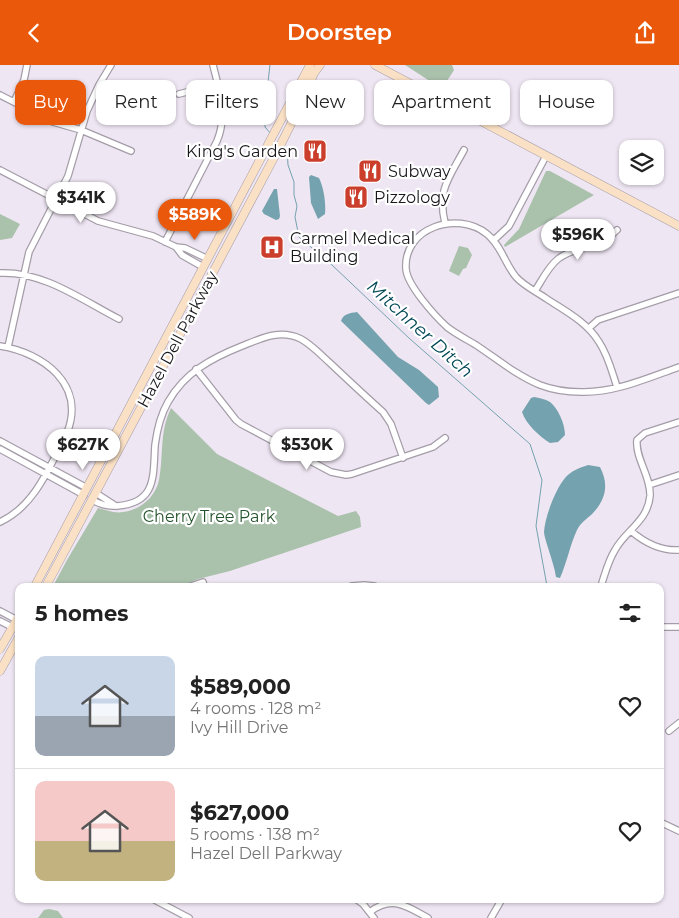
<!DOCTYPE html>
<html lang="en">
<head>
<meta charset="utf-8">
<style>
	:root { --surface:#fff; --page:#f6f6f6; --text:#222; --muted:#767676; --line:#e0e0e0; --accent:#ea580c }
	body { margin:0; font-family:Montserrat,sans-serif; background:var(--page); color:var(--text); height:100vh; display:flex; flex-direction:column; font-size:19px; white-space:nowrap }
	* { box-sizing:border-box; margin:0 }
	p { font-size:16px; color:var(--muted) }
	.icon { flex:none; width:28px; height:28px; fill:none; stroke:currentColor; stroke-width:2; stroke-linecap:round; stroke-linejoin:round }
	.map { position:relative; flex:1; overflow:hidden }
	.drawer { position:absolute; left:15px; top:518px; width:649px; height:320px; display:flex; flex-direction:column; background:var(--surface); border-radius:10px; box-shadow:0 1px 4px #0004 }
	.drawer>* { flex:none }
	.top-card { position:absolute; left:15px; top:15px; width:650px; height:45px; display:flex; gap:10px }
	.buttons { position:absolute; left:619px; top:75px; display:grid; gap:10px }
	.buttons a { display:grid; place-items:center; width:45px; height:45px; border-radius:10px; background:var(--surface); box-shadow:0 1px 4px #0004; font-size:25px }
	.price { position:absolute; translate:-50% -42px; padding:0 11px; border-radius:18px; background:#fff; color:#222; font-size:16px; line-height:32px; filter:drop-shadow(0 1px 2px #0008) }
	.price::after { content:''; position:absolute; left:50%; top:30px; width:15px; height:11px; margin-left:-8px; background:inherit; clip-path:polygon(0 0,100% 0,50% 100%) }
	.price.selected { background:var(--accent); color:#fff }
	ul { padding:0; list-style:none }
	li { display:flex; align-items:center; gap:15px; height:125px; padding:0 20px }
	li+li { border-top:1px solid var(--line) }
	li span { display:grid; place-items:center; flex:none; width:140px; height:100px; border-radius:10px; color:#555 }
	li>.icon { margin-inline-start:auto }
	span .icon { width:60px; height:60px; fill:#fffc; stroke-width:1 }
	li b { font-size:21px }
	h2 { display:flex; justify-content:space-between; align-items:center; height:60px; padding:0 20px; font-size:21px }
	.tag { padding:0 18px; border-radius:10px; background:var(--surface); box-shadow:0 1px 4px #0004; font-size:18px; line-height:45px }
	.tag.selected { background:var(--accent); color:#fff }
	header { display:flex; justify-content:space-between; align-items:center; height:65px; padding:0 20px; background:var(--accent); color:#fff; font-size:22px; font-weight:600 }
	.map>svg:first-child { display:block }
</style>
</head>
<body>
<header><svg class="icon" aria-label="back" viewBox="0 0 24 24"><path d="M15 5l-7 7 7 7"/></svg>Doorstep<svg class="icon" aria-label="share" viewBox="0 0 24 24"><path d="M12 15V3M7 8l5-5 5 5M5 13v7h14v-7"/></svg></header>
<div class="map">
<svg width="679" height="853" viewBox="0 0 679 853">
	<rect width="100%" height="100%" fill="#efe6f3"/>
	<!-- green -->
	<path fill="#aac1ac" d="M405 0H452L454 5 442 24Z
		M546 106H550L594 130 505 182 504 180 519 164Z
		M0 149 20 159 12 173 0 175Z
		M459 181 468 183 472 190 466 203 463 204 459 211 449 206Z
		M171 343 217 389 338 451 356 446 360 452 361 462 230 506 198 514 183 521H53L67 495 98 443C103 444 108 446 113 447 134 450 155 435 159 415 164 389 159 368 171 343Z
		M49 844 58 846 63 853H38L44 845Z"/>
	<!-- water -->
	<path fill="#74a2ae" d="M311 110 319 113C324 123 326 139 325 149L318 154 311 138 309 112Z
		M274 124H277L280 151 279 154 276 155 264 149 262 146Z
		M357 247 398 292 419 305 438 322 439 332 429 340 426 338 341 256C343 249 350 248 357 247Z
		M534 332C539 333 545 334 550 337 558 343 565 359 565 370L558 377 550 378C539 371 526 359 522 347L531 333Z
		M588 400 600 402C609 419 606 434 593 448 587 454 581 457 577 465 570 480 567 497 560 513L556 512C555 501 544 473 544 467 545 452 555 425 565 413 571 406 579 403 588 400Z"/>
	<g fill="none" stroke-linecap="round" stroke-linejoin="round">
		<!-- stream -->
		<path stroke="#74a2ae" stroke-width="1" d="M270 0 265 43V62L271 69
			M283 81 287 84 288 100 294 117V130L297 141 295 152 299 172 332 200 410 274 530 379 542 415 536 461 547 521"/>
		<!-- street casing -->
		<g stroke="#a49da8" stroke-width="8">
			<path id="street" d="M179 29 218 19
				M0 30 53 57 81 65 131 86
				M14 37 24 15 27 0
				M0 105 98 156 153 171 176 182 185 183 208 194
				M445 158C437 125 449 113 464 85
				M494 175 509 161 546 91
				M165 177 217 76C228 50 219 25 213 0
				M176 182 182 190 203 202
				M0 208C43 206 82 235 119 254
				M535 226C542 215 548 202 558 194 576 180 598 184 617 165
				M589 263 598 255 679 228
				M0 281C44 288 86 320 67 368 50 401 35 441 0 457
				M8 282 29 187 68 111 87 46 99 20 111 0
				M196 304 236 355 241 359 331 407 346 410 352 409 433 382 445 373
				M617 322C612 307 608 290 599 277 587 257 565 246 547 234 537 227 524 221 516 212 505 199 501 180 487 169 457 145 403 163 406 204 407 220 435 251 447 262 456 269 466 274 476 280 497 294 516 310 540 320 553 325 567 327 581 327 614 328 648 313 679 302
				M0 376 87 423
				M0 384 84 430
				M649 420 679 410
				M96 428 116 441
				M92 435C102 440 106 441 117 441 157 438 153 411 155 380 157 365 161 349 168 337 185 307 212 293 242 281 262 273 280 264 301 274 312 280 321 290 330 298 348 315 365 331 383 347L391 359 403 393
				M631 466C645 478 660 486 679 485
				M191 521 203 517 204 521
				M352 521 364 520 374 521
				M601 521C605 509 608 496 615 485 625 466 648 456 650 431 651 411 635 393 637 375L645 368 679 357
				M0 546 17 555
				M0 556 12 562
				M660 562H679
				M669 666 679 658
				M660 757 679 766
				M153 834 189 853
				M356 834 363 839 374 853
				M370 847C392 830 407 841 428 853
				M491 853 502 834"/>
		</g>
		<!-- secondary casing -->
		<g stroke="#a49da8" stroke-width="9">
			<path id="secondary" d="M375 0 679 161
				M35 521 310 0
				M46 521 278 85 301 39 314 8 320 0
				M0 584 19 551
				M0 606 19 572"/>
		</g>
		<!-- street -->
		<use href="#street" stroke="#fff" stroke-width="5.5"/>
		<!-- secondary -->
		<use href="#secondary" stroke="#fae0c5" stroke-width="8"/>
	</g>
	<!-- icons -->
	<defs>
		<g id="restaurant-square" transform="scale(1.25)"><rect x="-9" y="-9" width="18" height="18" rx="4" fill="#ca3e2b" stroke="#fff"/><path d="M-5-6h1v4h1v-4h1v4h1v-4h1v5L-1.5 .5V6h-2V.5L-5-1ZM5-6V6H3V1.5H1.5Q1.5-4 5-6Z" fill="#fff"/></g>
		<g id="hospital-square" transform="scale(1.25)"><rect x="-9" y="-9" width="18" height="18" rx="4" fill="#ca3e2b" stroke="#fff"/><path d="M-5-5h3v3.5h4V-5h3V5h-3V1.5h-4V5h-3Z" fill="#fff"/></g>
	</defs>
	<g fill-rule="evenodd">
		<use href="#restaurant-square" x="315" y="86"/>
		<use href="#restaurant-square" x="370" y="106"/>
		<use href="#restaurant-square" x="356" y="132"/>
		<use href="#hospital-square" x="272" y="182"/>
	</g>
	<g text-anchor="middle" stroke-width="4.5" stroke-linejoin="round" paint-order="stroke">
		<!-- poi labels -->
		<g font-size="16" fill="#19171b" stroke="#fff" text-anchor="start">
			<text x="298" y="92" text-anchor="end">King's Garden</text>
			<text x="388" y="112">Subway</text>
			<text x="374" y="138">Pizzology</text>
			<text x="290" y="179">Carmel Medical<tspan x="290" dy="18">Building</tspan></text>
		</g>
		<!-- street labels -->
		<g font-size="16" fill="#19171b" stroke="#fff">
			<text transform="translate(177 274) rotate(-62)" y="6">Hazel Dell Parkway</text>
		</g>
		<!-- park labels -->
		<g font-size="16" fill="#26542d" stroke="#fff">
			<text x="209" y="457">Cherry Tree Park</text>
		</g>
		<!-- water labels -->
		<g font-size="18" font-style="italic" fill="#004856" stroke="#fff">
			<text transform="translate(420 264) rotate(42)" y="6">Mitchner Ditch</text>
		</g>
	</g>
</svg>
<div class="buttons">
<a><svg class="icon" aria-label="layers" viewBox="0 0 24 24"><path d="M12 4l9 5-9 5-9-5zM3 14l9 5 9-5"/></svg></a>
</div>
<b class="price" style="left:81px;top:159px">$341K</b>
<b class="price selected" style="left:195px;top:176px">$589K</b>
<b class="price" style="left:578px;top:196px">$596K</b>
<b class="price" style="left:83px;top:406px">$627K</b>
<b class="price" style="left:307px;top:406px">$530K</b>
<div class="top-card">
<a class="tag selected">Buy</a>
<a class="tag">Rent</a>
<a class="tag">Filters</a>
<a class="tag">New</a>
<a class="tag">Apartment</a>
<a class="tag">House</a>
</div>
<section class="drawer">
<h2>5 homes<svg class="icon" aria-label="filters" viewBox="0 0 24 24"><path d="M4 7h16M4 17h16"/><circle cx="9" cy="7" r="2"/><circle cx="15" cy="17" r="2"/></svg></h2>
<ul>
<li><span style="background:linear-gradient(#c9d6e8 60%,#9aa5b1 0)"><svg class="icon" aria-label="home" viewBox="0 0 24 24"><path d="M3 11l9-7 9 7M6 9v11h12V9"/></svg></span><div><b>$589,000</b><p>4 rooms · 128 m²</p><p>Ivy Hill Drive</p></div><svg class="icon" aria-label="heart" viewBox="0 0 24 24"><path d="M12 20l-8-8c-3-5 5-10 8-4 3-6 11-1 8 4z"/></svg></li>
<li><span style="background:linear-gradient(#f6c9c9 60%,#c2b280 0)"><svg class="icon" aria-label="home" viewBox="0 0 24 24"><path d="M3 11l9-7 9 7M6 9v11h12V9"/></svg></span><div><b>$627,000</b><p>5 rooms · 138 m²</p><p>Hazel Dell Parkway</p></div><svg class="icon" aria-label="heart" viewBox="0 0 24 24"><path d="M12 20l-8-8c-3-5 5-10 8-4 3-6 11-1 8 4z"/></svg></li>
</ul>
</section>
</div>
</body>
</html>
